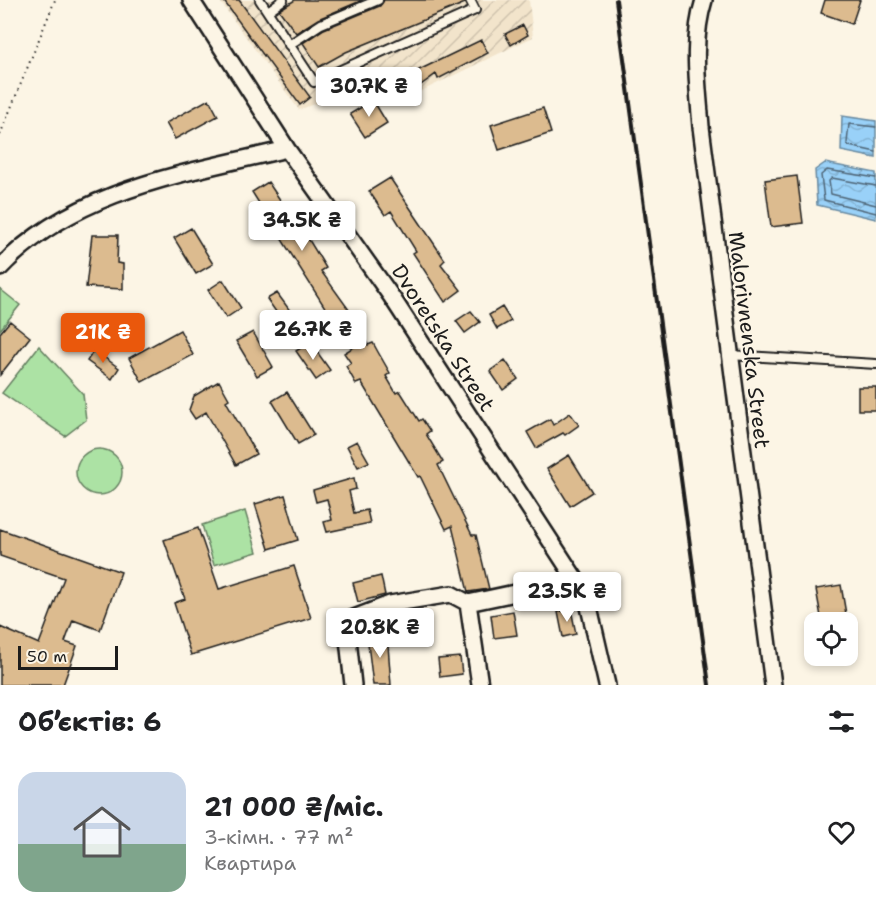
<!DOCTYPE html>
<html lang="uk">
<head>
<meta charset="utf-8">
<style>
	:root { --surface:#fff; --page:#f2f2f2; --text:#202124; --muted:#757577; --line:#e0e0e0; --accent:#ea580c }
	body { margin:0; font-family:"Shantell Sans",sans-serif; background:var(--page); color:var(--text); height:100vh; display:flex; flex-direction:column; font-size:22px; white-space:nowrap }
	* { box-sizing:border-box; margin:0 }
	p { font-size:20px; color:var(--muted) }
	.icon { flex:none; width:33px; height:33px; fill:none; stroke:currentColor; stroke-width:2; stroke-linecap:round; stroke-linejoin:round }
	.map { position:relative; height:685px; overflow:hidden }
	.sheet { display:flex; flex-direction:column; background:var(--surface); flex:1 }
	.sheet>* { flex:none }
	.fabs { position:absolute; left:804px; top:612px; display:grid; gap:12px }
	.fabs a { display:grid; place-items:center; width:54px; height:54px; border-radius:12px; background:var(--surface); box-shadow:0 3px 9px #0003; font-size:30px }
	.scale { position:absolute; left:18px; bottom:15px; width:100px; box-sizing:border-box; padding-left:6px; border:3px solid #1c1c1c; border-top:0; font-size:16px; line-height:21px; white-space:nowrap; color:#1c1c1c; -webkit-text-stroke:4px #fcf5e5; paint-order:stroke }
	.price { position:absolute; translate:-50% -51px; padding:0 14px; border-radius:6px; background:#fff; color:#222; font-size:20px; line-height:39px; filter:drop-shadow(0 2px 3px #0008) }
	.price::after { content:''; position:absolute; left:50%; top:36px; width:18px; height:14px; margin-left:-9px; background:inherit; clip-path:polygon(0 0,100% 0,50% 100%) }
	.price.on { background:var(--accent); color:#fff }
	ul { padding:0; list-style:none }
	li { display:flex; align-items:center; gap:18px; height:150px; padding:0 18px }
	li+li { border-top:2px solid var(--line) }
	li span { display:grid; place-items:center; flex:none; width:168px; height:120px; border-radius:18px; color:#555 }
	li>.icon { margin-inline-start:auto }
	span .icon { width:72px; height:72px; fill:#fffc; stroke-width:1 }
	li b { font-size:26px }
	h2 { display:flex; justify-content:space-between; align-items:center; height:72px; padding:0 18px; font-size:26px }
	.map>svg:first-child { display:block }
</style>
</head>
<body>
<div class="map">
<svg width="876" height="685" viewBox="0 0 876 685">
	<defs>
		<pattern id="industrial-furrows" width="10" height="10" patternUnits="userSpaceOnUse" patternTransform="scale(1.5)"><rect width="10" height="10" fill="#f2e4cb"/><path d="M-1 1l2-2M0 10L10 0M9 11l2-2" fill="none" stroke="#cfc3ae"/></pattern>
		<pattern id="water-waves" width="16" height="10" patternUnits="userSpaceOnUse" patternTransform="scale(1.5)"><rect width="16" height="10" fill="#99d1f8"/><path d="M0 5q4-4 8 0t8 0" fill="none" stroke="#83b3d4"/></pattern>
	</defs>
	<rect width="100%" height="100%" fill="#fcf5e5"/>
	<filter id="ink" filterUnits="userSpaceOnUse"><feTurbulence type="fractalNoise" baseFrequency=".0167" numOctaves="2"/><feDisplacementMap in="SourceGraphic" scale="12" xChannelSelector="R" yChannelSelector="G"/><feConvolveMatrix kernelMatrix="1 2 1 2 8 2 1 2 1" color-interpolation-filters="sRGB"/></filter>
	<g filter="url(#ink)">
		<!-- industrial -->
		<path fill="url(#industrial-furrows)" d="M219 0H529L533 37 401 101 390 80 353 88 299 110Z"/>
		<!-- grass -->
		<path fill="#ace2a4" stroke="#647f60" stroke-width="1.5" d="M0 289 20 305 0 330Z
			M39 346 83 394 86 420 65 436 2 393Z
			M76 472a23 23 0 1 1 46 0a23 23 0 1 1-46 0Z
			M245 511 257 552 214 565 202 525Z"/>
		<!-- water -->
		<path fill="url(#water-waves)" stroke="#6789a0" stroke-width="1.5" d="M842 116 876 121V158L841 151Z
			M825 163 876 173V219L817 205 815 170Z"/>
		<g fill="none" stroke-linecap="round" stroke-linejoin="round">
			<!-- shore -->
			<path stroke="#4e6474" stroke-width="1.5" d="M876 127 849 124 847 143 849 146 876 152
				M876 178 827 170 821 175 824 200 876 213
				M876 186 832 178 829 181 831 194 876 205"/>
		</g>
		<!-- building -->
		<path fill="#dcbb8f" stroke="#1c1c1c" stroke-width="1.5" d="M223 0H239L310 97 300 105Z
			M295 0H363L318 19 296 33 279 10Z
			M384 0H464L465 3 346 52 319 67 303 43 324 29 380 6Z
			M825 0H860L852 24 821 13Z
			M523 25 528 35 511 45 505 34Z
			M481 40 488 53 438 79 436 74 403 98 395 87 417 71Z
			M209 99 218 116 175 139 166 123Z
			M373 100 387 123 365 137 350 114Z
			M543 108 551 133 499 150 491 125Z
			M797 176 803 223 771 227 765 180Z
			M390 178 445 260 441 264 461 290 445 302 413 253 416 251 391 211 385 215 369 191Z
			M268 182 301 231 303 230 326 268 321 271 352 314 336 325 252 192Z
			M191 228 213 264 196 274 174 238Z
			M92 235H118L117 263 123 264V289L86 287Z
			M223 280 241 308 226 318 208 290Z
			M277 293 291 312 281 319 267 299Z
			M502 307 511 321 497 329 489 315Z
			M471 311 480 322 465 333 456 321Z
			M10 321 30 337 0 375V333Z
			M180 330 193 355 142 382 129 358Z
			M253 332 273 367 257 376 236 341Z
			M365 340 368 345 373 343 378 352 390 373 386 376 396 393 400 391 419 421 422 419 430 431 426 434 443 462 438 465 472 535H476L489 589 468 592 452 526 446 529 420 476 418 477 361 382 356 384 346 366 351 363 344 353Z
			M310 342 330 370 316 380 296 351Z
			M94 350 119 368 112 379 87 361Z
			M505 360 518 379 503 390 490 371Z
			M219 381 229 399 226 401 256 454 236 465 206 412 195 419 189 410 194 396Z
			M858 387H876V410H858Z
			M287 392 314 435 298 444 272 401Z
			M570 413 579 425 565 435 563 433 536 448 527 432 550 419 553 425Z
			M357 441 369 462 358 467 347 446Z
			M569 455 592 492 570 506 547 469Z
			M354 478 356 489 349 491 354 513 367 510 370 523 327 532 324 522 332 520 327 499 316 502 313 490Z
			M285 495 298 540 269 549 255 504Z
			M198 528 219 589 294 566 311 618 191 655 174 603 185 599 164 540Z
			M0 529 121 572 100 630 73 620 65 642 77 646 63 685H0V627L39 644 64 578 0 556Z
			M381 576 385 595 358 602 353 583Z
			M841 585 846 614 821 617 816 589Z
			M571 609 576 634 563 637 558 612Z
			M513 611 517 635 494 638 491 615Z
			M387 632 391 685H373L367 635Z
			M460 657 462 674 440 677 438 659Z"/>
		<g fill="none" stroke-linecap="round" stroke-linejoin="round">
			<!-- lane casing -->
			<g stroke="#1c1c1c" stroke-width="12">
				<path id="lane" d="M260 0 314 82 475 10 470 0
					M268 11 283 0
					M289 45 321 24 378 0
					M729 355 876 364"/>
			</g>
			<!-- street casing -->
			<g stroke="#1c1c1c" stroke-width="20">
				<path id="street" d="M191 0 287 149 391 296 576 580 589 607 607 685
					M704 0C691 42 698 84 701 127L773 685
					M0 268C74 189 187 173 287 149
					M468 603 480 685
					M353 685 346 621 390 604 451 594 468 603 576 580"/>
			</g>
			<!-- path -->
			<path stroke="#1c1c1c" stroke-width="2" stroke-dasharray="1.5 4.5" stroke-linecap="butt" d="M0 135 55 0"/>
			<!-- lane -->
			<use href="#lane" stroke="#fcf5e5" stroke-width="8"/>
			<!-- street -->
			<use href="#street" stroke="#fcf5e5" stroke-width="15"/>
			<!-- rail -->
			<path stroke="#1c1c1c" stroke-width="4" d="M616 0 709 685"/>
		</g>
	</g>
	<g text-anchor="middle" stroke-width="5" stroke-linejoin="round" paint-order="stroke">
		<!-- street labels -->
		<g font-size="21" fill="#1c1c1c" stroke="#fcf5e5">
			<text transform="translate(443 338) rotate(57)" y="7">Dvoretska Street</text>
			<text transform="translate(749 340) rotate(83)" y="7">Malorivnenska Street</text>
		</g>
	</g>
</svg>
<div class="fabs">
<a><svg class="icon" aria-label="locate" viewBox="0 0 24 24"><circle cx="12" cy="12" r="6"/><path d="M12 2v4M12 18v4M2 12h4M18 12h4"/></svg></a>
</div>
<div class="scale">50 m</div>
<b class="price" style="left:369px;top:118px">30.7K ₴</b>
<b class="price" style="left:302px;top:252px">34.5K ₴</b>
<b class="price" style="left:313px;top:361px">26.7K ₴</b>
<b class="price on" style="left:103px;top:364px">21K ₴</b>
<b class="price" style="left:567px;top:623px">23.5K ₴</b>
<b class="price" style="left:380px;top:659px">20.8K ₴</b>
</div>
<section class="sheet">
<h2>Об’єктів: 6<svg class="icon" aria-label="filters" viewBox="0 0 24 24"><path d="M4 7h16M4 17h16"/><circle cx="9" cy="7" r="2"/><circle cx="15" cy="17" r="2"/></svg></h2>
<ul>
<li><span style="background:linear-gradient(#c9d6e8 60%,#7fa58c 0)"><svg class="icon" aria-label="home" viewBox="0 0 24 24"><path d="M3 11l9-7 9 7M6 9v11h12V9"/></svg></span><div><b>21 000 ₴/міс.</b><p>3-кімн. · 77 m²</p><p>Квартира</p></div><svg class="icon" aria-label="heart" viewBox="0 0 24 24"><path d="M12 20l-8-8c-3-5 5-10 8-4 3-6 11-1 8 4z"/></svg></li>
</ul>
</section>
</body>
</html>
